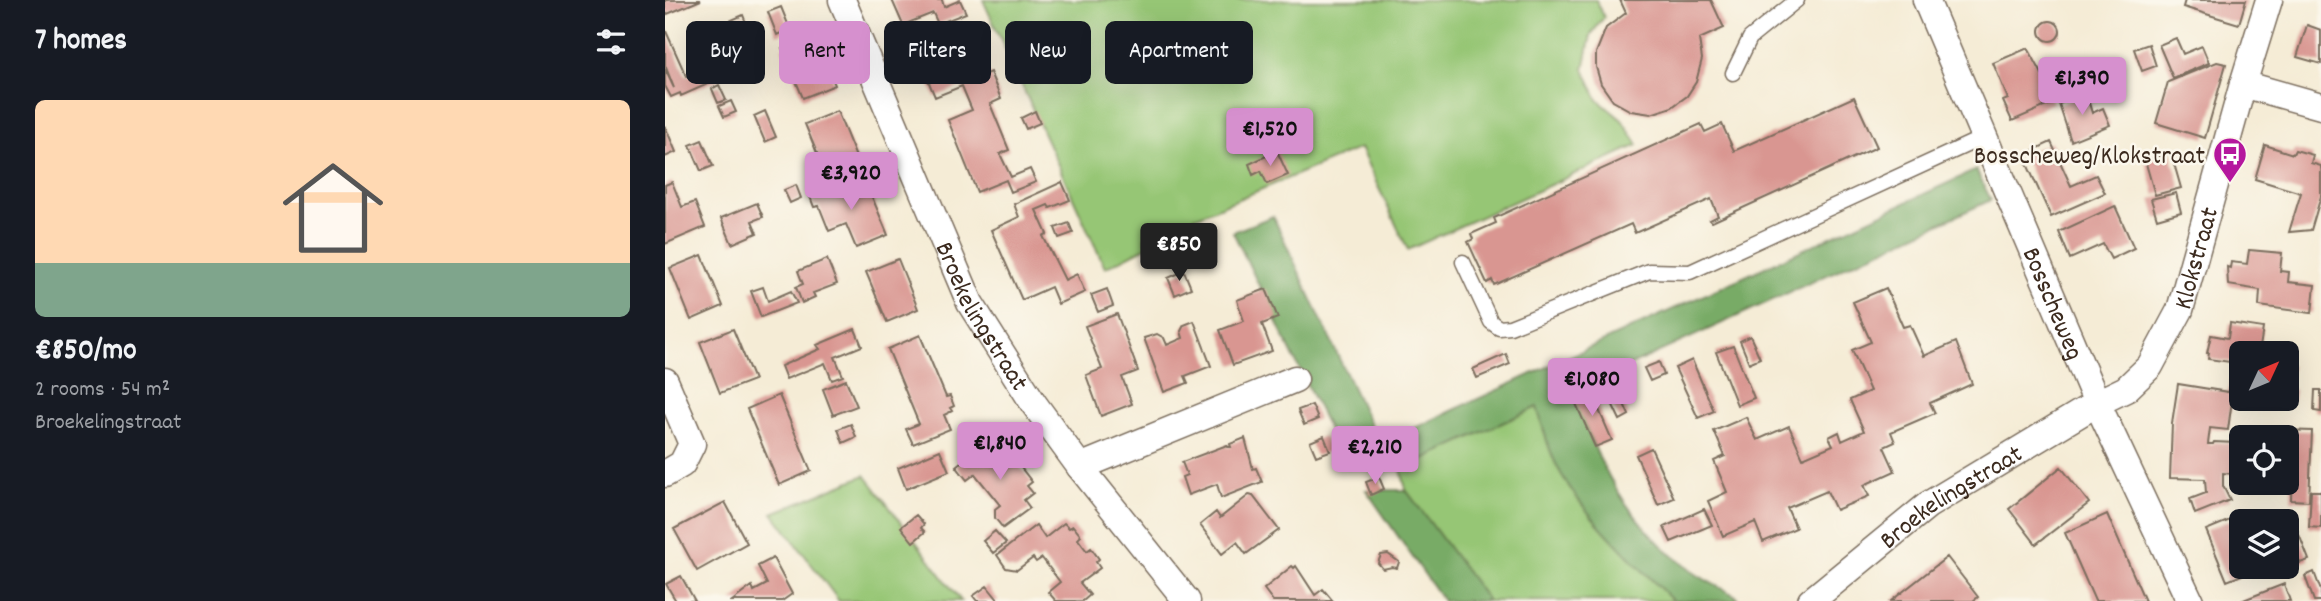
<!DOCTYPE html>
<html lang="en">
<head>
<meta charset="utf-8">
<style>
	:root { --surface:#171b24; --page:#20242c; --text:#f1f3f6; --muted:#9ea1a6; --accent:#d690ce }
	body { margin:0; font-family:Dekko,sans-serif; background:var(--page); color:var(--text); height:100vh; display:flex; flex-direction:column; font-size:26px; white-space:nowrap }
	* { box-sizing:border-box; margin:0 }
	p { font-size:23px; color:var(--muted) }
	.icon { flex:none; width:38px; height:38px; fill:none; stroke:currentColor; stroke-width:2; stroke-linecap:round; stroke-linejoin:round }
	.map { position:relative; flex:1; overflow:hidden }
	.side { display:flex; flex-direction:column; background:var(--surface); width:665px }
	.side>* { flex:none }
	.banner { position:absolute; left:21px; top:21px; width:665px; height:63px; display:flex; gap:14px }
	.needle { width:46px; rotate:46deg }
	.tools { position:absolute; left:1564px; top:341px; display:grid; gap:14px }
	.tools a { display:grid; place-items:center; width:70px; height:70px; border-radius:10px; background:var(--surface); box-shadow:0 7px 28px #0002; font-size:35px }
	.price { position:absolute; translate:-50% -60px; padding:0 16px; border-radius:7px; background:var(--accent); color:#111; font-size:23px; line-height:46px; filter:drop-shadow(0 2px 4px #0008) }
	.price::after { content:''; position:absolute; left:50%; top:42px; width:21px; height:16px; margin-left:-10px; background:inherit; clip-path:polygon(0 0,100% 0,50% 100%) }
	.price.on { background:#222; color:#fff }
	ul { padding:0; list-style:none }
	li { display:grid; align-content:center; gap:14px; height:371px; padding:0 35px }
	li span { display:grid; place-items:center; height:217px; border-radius:10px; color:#555 }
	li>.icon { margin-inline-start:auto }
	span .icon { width:126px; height:126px; fill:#fffc; stroke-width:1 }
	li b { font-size:30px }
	h2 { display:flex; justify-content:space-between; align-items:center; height:84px; padding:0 35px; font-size:30px }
	.pill { padding:0 24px; border-radius:10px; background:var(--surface); box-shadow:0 7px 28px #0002; font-size:24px; line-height:63px }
	.pill.on { background:var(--accent); color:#111 }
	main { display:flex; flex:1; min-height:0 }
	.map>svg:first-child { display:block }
</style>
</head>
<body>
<main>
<section class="side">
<h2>7 homes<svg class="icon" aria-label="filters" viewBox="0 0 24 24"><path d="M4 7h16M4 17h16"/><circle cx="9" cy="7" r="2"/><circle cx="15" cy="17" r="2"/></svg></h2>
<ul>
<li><span style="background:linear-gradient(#ffd9b3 75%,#7fa58c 0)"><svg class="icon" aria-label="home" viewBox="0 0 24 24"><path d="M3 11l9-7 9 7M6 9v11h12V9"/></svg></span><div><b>€850/mo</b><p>2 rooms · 54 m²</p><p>Broekelingstraat</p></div></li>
</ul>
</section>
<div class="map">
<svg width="1656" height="601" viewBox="0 0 1656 601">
	<rect width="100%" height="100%" fill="#fbf7ec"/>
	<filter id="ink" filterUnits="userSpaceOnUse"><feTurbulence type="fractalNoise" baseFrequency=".0143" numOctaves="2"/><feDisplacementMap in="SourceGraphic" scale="14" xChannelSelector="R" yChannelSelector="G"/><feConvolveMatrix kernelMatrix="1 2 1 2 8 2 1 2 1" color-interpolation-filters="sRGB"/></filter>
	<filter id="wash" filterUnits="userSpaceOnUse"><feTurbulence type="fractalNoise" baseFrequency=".00686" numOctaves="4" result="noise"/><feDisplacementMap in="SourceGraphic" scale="28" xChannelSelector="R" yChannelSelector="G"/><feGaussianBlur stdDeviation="1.57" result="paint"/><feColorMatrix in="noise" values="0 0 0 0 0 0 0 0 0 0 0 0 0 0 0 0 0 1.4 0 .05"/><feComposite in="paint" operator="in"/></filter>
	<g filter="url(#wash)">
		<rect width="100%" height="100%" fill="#f5ecd6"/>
		<!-- green -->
		<path fill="#96c674" stroke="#687849" stroke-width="2" d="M318 0H931L939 17 926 35 919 69 933 100 957 120 973 145 743 250 695 148 480 238 483 246 440 268Z
			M872 407C878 426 882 446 891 464 915 512 970 562 1008 601H823L741 490 736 469Z
			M200 475 296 601H174L108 513Z"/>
		<!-- forest -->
		<path fill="#78ab66" stroke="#5a6a42" stroke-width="2" d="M1311 170 1326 200 911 390C927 461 966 525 1024 569 1038 580 1056 588 1071 596L1073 601H1008C970 562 915 513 891 464 882 446 878 426 872 407L736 469 682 467 568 232 608 216 711 438 717 443Z
			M701 490H741L823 601H778Z"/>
		<g id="blocks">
			<!-- building -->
			<path fill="#d99691" d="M0 0H36L0 15Z
				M227 0H277L279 7 295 0 301 13 273 24 268 13 238 25Z
				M955 0H1046L1059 28 1034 39 1037 59 1031 82 1022 96 1007 107 986 114 966 111 948 101 936 84 931 67V53L941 28 961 13Z
				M1520 0H1581L1574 24 1518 7Z
				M116 7 125 29 112 35 103 12Z
				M78 15 90 46 77 51 70 34 58 39 53 26Z
				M1375 31a10 10 0 1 1 20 0a10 10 0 1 1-20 0Z
				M1642 25 1656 30V64L1632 57Z
				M0 29 21 76 75 52 81 67 16 96 15 93 6 97 0 86V69L9 88 0 65Z
				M294 30 312 78 325 72 336 99 325 104 344 150 335 154 346 177 365 169 371 182 346 192 341 180 312 192 283 120 307 110 297 86 270 97 250 49Z
				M149 34 170 85 138 98 117 48Z
				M1511 38 1518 54 1537 46 1544 63 1508 78 1494 45Z
				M1484 44 1491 66 1477 71 1469 49Z
				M1363 48 1383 85 1380 86 1388 103 1347 121 1338 101 1343 99 1328 63Z
				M1552 62 1561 64 1540 138 1491 123 1503 82Z
				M54 85 61 100 53 103 47 89Z
				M1421 93 1427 113 1438 108 1445 125 1406 141 1394 104Z
				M1189 97 1212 147 1047 222 1045 220 1053 216 1046 199 970 233 966 224 829 285 827 280 822 283 803 242 808 239 806 234 831 223 829 218 1036 124 1040 132 1057 124 1069 151Z
				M66 101 71 112 59 117 54 106Z
				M100 111 111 137 100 142 89 116Z
				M172 111 193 162 161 175 140 124Z
				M370 111 375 123 361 129 356 118Z
				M0 126 11 152 0 157Z
				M37 140 48 166 36 171 25 145Z
				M1386 142 1406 186 1431 175 1440 193 1386 217 1358 155Z
				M1600 145 1628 154 1630 150 1648 155 1646 163 1656 166V196L1646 230 1624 232 1636 193 1590 179Z
				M612 151 623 175 602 184 596 171 588 175 584 164Z
				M1506 153 1516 188 1490 195 1480 160Z
				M176 181 182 193 202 185 223 235 191 248 181 224 164 231 154 206 149 207 144 194Z
				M7 182 17 207 30 202 40 227 0 244V185Z
				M397 182 405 200 385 208 383 205 371 210 382 234 378 236 400 280 412 274 420 292 393 304 386 287 357 300 326 230 354 217 349 204Z
				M131 185 136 198 125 203 119 190Z
				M1511 193 1516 212 1492 219 1486 199Z
				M92 203 98 217 87 221 92 233 67 244 56 218Z
				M1450 206 1469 248 1446 259 1438 244 1405 259 1394 232Z
				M404 223 408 233 394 238 390 228Z
				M540 233 545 245 530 251 525 239Z
				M1584 250 1617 253 1615 271 1624 272 1623 282 1650 285 1647 313 1594 306 1595 290 1563 285 1562 267 1565 268 1566 262 1582 264Z
				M37 255 58 306 26 320 5 268Z
				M162 259 172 284 148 293 150 297 137 303 131 287 138 284 133 271Z
				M233 259 253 309 222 322 201 272Z
				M519 271 526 288 510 295 503 278Z
				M98 287 103 301 126 291 132 303 96 317 86 291Z
				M1221 288 1238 327 1245 325 1259 356 1291 342 1307 384 1265 403 1270 413 1226 432 1230 442 1219 447 1230 471 1199 485 1204 496 1171 510 1162 491 1122 508 1131 528 1098 542 1090 522 1058 536 1043 501 1062 492 1049 461 1060 456 1049 431 1081 417 1092 440 1124 426 1138 458 1168 445 1164 437 1174 432 1177 441 1199 431 1185 400 1205 391 1187 350 1206 342 1188 302Z
				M442 289 448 306 433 312 426 295Z
				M601 289 613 318 597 324 607 351 568 365 555 330 579 321 572 300Z
				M452 314 473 371 457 377 467 404 436 416 421 375 437 369 420 326Z
				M529 321 546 366 520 376 523 383 499 392 479 338 492 334 499 338 502 345 518 338 516 331 519 325Z
				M1565 323 1598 328 1594 354H1577V400L1604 399 1603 405 1567 400 1563 430 1545 428 1543 444H1548L1549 442 1571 443 1570 451H1574L1573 461H1570L1569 474 1558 473V486L1565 500 1530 514 1525 499 1541 493 1540 479 1505 478 1507 423 1513 384 1563 392 1565 380H1571L1573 363 1543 359 1544 353H1542L1546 335 1563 338Z
				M68 329 89 380 55 393 35 342Z
				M190 329 197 346 170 357 178 376 167 380 160 363 121 379 116 366 155 349 152 345Z
				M255 335 281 397 285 396 289 406 285 408 287 411 279 415 285 429 248 444 241 429 254 424 223 349Z
				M1085 336 1095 358 1084 363 1075 341Z
				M1068 346 1089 398 1072 405 1051 352Z
				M841 354 845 364 812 378 808 369Z
				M1027 360 1049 411 1033 418 1010 368Z
				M994 362 999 375 985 381 979 368Z
				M1622 365 1627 366 1624 389 1630 390 1628 402 1622 401Z
				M181 380 192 406 168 415 158 389Z
				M925 389 947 440 930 447 908 397Z
				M1650 390H1656V412L1649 411Z
				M114 395 146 471 114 485 82 409Z
				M955 395 964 415 955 420 945 399Z
				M647 405 653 419 639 425 633 410Z
				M186 424 191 437 178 443 173 429Z
				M1618 430 1647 431 1644 501 1626 500 1627 466H1622V438H1618Z
				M659 436 665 451 651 456 645 442Z
				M580 438 588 469 591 468 597 482 556 498 552 484 523 495 517 477 522 475 517 462 562 445 563 447H566L565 444Z
				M317 446 324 455 333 448 338 455 343 451 367 482 362 486 368 493 359 500 365 508 338 528 330 518V509L335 505 310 474 302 480 291 466Z
				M986 448 1009 498 993 505 971 455Z
				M275 450 284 471 241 489 233 468Z
				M1396 467 1424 503 1371 544 1344 509Z
				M714 477 719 489 706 495 701 482Z
				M1646 491H1656V528L1644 527Z
				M584 495 588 496 614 530 581 554 572 542 557 554 535 525 551 512 555 518Z
				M60 502 82 543 32 571 9 529Z
				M1039 509 1047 525 1006 542 999 527Z
				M1624 509 1644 560 1635 563 1622 532V522H1618L1614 513Z
				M1582 513 1585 522H1577V567H1597L1562 581 1541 530Z
				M1442 514 1480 601H1430L1400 533Z
				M251 515 259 524 256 528 260 532 248 542 236 527Z
				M399 523 404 528 408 526 416 536 413 539 418 546 422 551 426 548 434 559 431 562 435 568 415 583 425 595 418 601H391L383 592 395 582 377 558 371 562 368 558 352 570 341 568 332 555 371 525 380 538Z
				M330 531 341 543 328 553 318 541Z
				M723 554 734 562 732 568 727 567 718 569 713 563 716 555Z
				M1282 557 1313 597 1308 601H1226Z
				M108 558 127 594 117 601H67L87 586 89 591 102 584 93 566Z
				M627 566 629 568 631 566 650 595 658 589 668 601H608L599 589Z
				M1649 572 1656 591V601H1649L1640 576Z
				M16 576 30 601H11L1 584Z
				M1619 584 1625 601H1576Z
				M322 586 334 601H312L308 596Z"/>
		</g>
	</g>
	<g filter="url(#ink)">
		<use href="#blocks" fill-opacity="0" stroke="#7c6e5e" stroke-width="2"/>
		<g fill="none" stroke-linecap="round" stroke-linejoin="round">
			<!-- lane casing -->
			<g stroke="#7c6e5e" stroke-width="17">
				<path id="lane" d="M1068 73 1085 38 1132 0
					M798 262 826 322 834 328 845 327 984 271 1025 272 1319 137"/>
			</g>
			<!-- street casing -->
			<g stroke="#7c6e5e" stroke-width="29">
				<g id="street">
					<path id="s1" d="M177 0 305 303 369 404 415 467 522 601"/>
					<path id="s2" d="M1261 0 1432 403 1525 601"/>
					<path d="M1578 84 1656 106"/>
					<path d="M0 381 27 444 17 464 0 474"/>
					<path d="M415 467 630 379"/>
					<path id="s3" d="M1146 601 1263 505 1432 403 1461 389 1485 366 1515 310 1578 84 1604 0"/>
				</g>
			</g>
			<!-- lane -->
			<use href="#lane" stroke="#fff" stroke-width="14"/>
			<!-- street -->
			<use href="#street" stroke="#fff" stroke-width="26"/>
		</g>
	</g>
	<!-- icons -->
	<defs>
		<g id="bus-pin" transform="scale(1.75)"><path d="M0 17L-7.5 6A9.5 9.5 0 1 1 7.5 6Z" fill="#b5179e" stroke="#fbf7ec"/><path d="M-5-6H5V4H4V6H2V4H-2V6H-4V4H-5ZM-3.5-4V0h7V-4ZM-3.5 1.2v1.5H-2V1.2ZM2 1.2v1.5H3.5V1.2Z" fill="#fff"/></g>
	</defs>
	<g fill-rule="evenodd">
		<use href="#bus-pin" x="1565" y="154"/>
	</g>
	<g text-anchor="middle" stroke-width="5" stroke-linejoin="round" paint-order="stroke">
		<!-- poi labels -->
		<g font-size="26" fill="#3b2a1e" stroke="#fbf7ec" text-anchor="end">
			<text x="1540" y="163">Bosscheweg/Klokstraat</text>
		</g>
		<!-- street labels -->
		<g font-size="26" fill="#3b2a1e" stroke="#fbf7ec">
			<text dy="9" stroke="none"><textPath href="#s3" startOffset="532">Klokstraat</textPath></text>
			<text dy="9" stroke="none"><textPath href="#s2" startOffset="329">Bosscheweg</textPath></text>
			<text dy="9" stroke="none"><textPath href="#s1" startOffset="346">Broekelingstraat</textPath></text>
			<text dy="9" stroke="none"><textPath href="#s3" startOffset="175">Broekelingstraat</textPath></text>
		</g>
	</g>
</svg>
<div class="tools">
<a><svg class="needle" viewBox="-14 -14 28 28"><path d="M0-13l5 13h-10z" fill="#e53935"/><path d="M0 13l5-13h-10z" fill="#9ea1a6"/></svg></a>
<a><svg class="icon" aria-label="locate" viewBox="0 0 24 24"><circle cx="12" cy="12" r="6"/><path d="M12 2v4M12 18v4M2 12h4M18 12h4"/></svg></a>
<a><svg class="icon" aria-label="layers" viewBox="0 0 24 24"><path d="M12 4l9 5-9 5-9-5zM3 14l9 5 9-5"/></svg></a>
</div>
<b class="price" style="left:1417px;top:117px">€1,390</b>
<b class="price" style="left:605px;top:168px">€1,520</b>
<b class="price" style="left:186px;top:212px">€3,920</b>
<b class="price on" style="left:514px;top:283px">€850</b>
<b class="price" style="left:927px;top:418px">€1,080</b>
<b class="price" style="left:335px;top:482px">€1,840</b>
<b class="price" style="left:710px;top:486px">€2,210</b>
<div class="banner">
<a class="pill">Buy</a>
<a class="pill on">Rent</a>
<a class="pill">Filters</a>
<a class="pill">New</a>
<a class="pill">Apartment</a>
</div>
</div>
</main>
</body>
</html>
